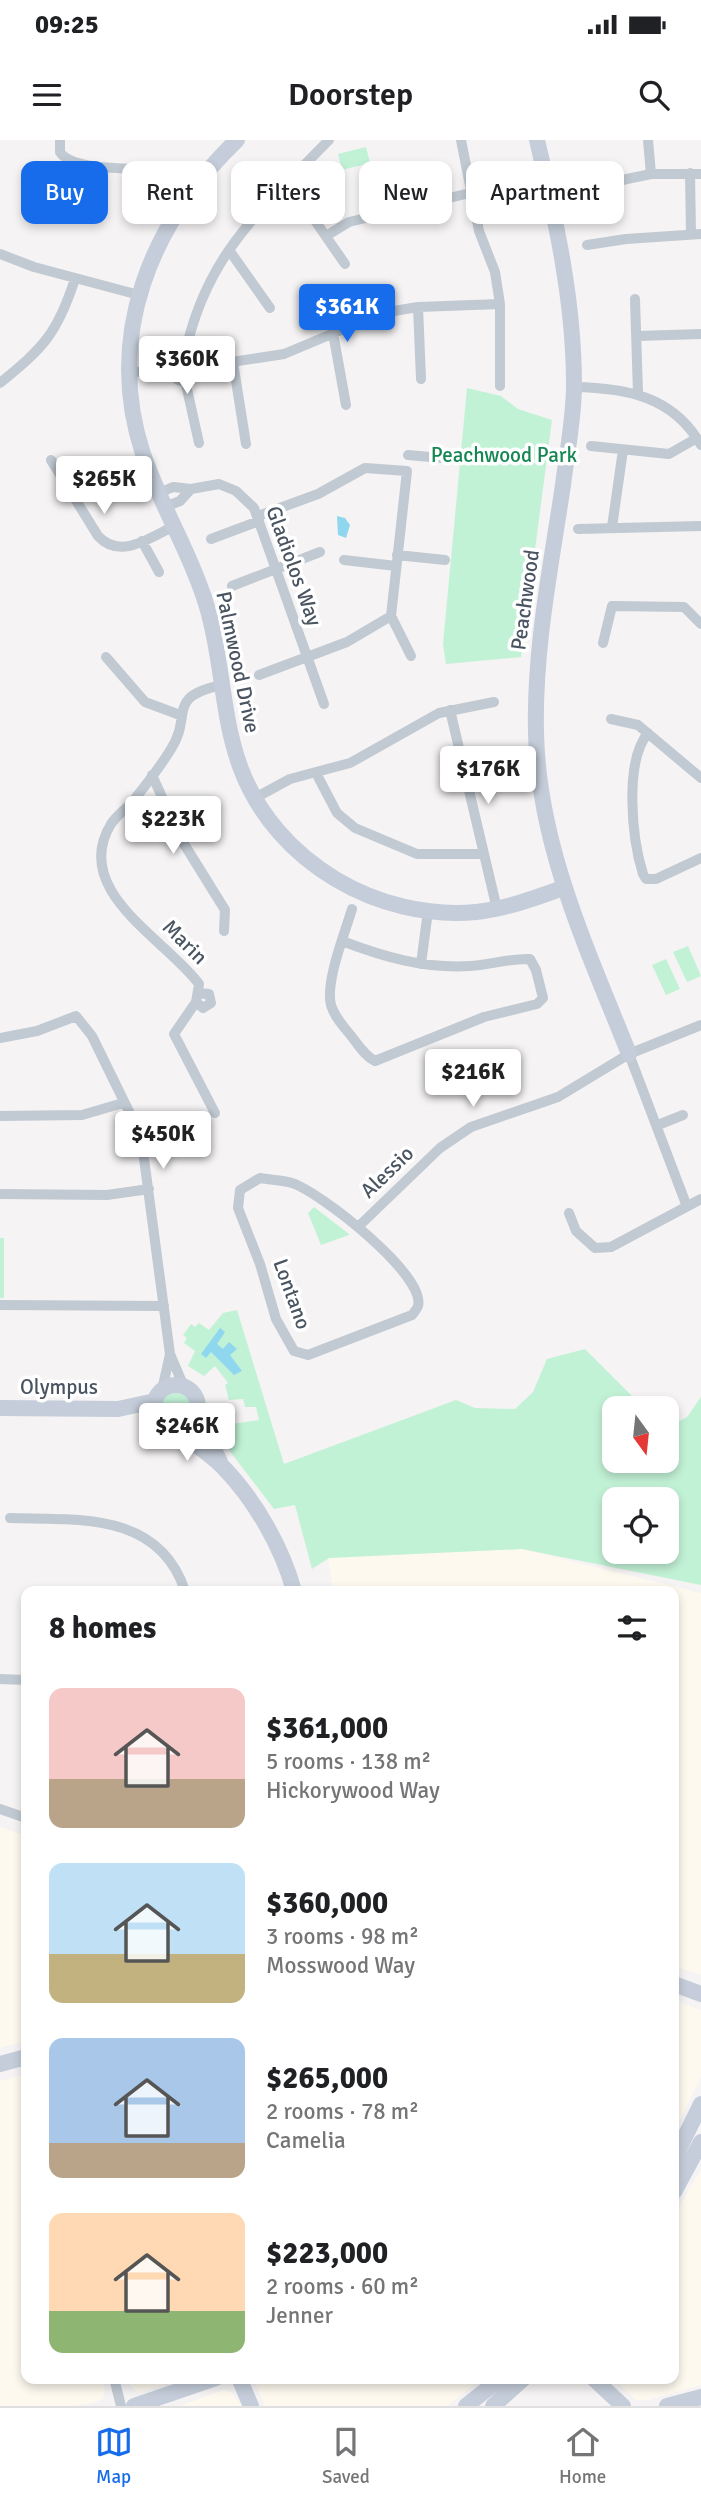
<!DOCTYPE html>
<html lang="en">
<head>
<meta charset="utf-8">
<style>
	:root { --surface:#fff; --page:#f2f2f2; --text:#202124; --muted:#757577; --line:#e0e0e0; --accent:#176ceb }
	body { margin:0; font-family:Signika,sans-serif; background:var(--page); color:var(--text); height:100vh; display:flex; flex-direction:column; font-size:26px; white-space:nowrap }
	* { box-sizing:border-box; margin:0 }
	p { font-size:23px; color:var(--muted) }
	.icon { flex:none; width:38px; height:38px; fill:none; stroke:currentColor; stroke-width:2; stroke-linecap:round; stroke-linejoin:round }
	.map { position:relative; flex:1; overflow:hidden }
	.side { position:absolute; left:21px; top:1446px; width:658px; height:798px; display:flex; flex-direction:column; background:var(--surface); border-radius:14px; box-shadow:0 4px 10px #0003 }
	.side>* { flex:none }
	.guide { position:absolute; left:21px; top:21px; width:660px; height:63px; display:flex; gap:14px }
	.needle { width:46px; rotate:165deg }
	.tools { position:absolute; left:602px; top:1256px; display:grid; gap:14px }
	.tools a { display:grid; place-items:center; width:77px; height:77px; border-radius:14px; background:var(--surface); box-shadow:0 4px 10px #0003; font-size:35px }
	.price { position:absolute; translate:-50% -60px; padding:0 16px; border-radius:7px; background:#fff; color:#222; font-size:23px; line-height:46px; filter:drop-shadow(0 2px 4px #0008) }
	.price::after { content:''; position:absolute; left:50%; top:42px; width:21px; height:16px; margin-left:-10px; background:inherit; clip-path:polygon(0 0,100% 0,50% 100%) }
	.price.active { background:var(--accent); color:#fff }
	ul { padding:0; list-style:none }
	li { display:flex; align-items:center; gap:21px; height:175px; padding:0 28px }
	li span { display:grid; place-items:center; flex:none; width:196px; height:140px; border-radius:14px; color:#555 }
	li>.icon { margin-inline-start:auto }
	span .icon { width:84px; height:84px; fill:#fffc; stroke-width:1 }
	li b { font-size:30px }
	h2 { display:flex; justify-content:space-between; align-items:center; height:84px; padding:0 28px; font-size:30px }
	.tag { padding:0 24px; border-radius:14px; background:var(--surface); box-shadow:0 4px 10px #0003; font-size:24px; line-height:63px }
	.tag.active { background:var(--accent); color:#fff }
	.status { display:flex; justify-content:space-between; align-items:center; height:49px; padding:0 35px; background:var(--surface); direction:ltr }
	.status svg { height:19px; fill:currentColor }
	header { display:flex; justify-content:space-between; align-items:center; height:91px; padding:0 28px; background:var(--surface); font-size:32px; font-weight:600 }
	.tab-bar { display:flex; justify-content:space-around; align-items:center; height:98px; border-top:2px solid var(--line); background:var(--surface); font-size:19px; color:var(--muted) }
	.tab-bar a { display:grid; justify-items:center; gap:4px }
	.tab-bar .active { color:var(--accent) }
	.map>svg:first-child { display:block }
</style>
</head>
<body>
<div class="status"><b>09:25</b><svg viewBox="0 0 49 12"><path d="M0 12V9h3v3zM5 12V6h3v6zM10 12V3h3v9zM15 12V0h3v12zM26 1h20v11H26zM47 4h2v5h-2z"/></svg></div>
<header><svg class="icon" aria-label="menu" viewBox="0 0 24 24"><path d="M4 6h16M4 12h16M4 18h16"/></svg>Doorstep<svg class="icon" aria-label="search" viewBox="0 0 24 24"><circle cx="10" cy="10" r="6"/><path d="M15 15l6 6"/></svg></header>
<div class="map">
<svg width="701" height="2266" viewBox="0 0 701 2266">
	<rect width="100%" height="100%" fill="#f5f3f3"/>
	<!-- commercial -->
	<path fill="#fdf9ef" d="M522 1409 701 1453V1835L674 1826V1451H333L328 1418Z
		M0 1687 26 1696V1901L0 1908Z
		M674 1860 701 1870V1937L674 1992Z
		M26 1934V2238H102L105 2252 102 2259 94 2263 74 2266H0V1941Z
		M701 2029V2245L648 2260H636L613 2238H674V2076Z
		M126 2238H184L141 2252 134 2250Z
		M257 2238H482L447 2266H265L256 2245Z
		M224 2250 231 2252 241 2266H179Z"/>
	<!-- green -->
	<path fill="#c2f2d6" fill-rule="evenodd" d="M366 7 370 23 342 30 338 14Z
		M467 248 501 256 518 269 552 280 521 517 446 524 443 504Z
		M688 806 701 836 687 842 673 812Z
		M666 819 680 849 666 855 652 825Z
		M314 1067 349 1094V1095L321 1105 308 1073Z
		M0 1098H4V1158H0Z
		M237 1170 284 1324 456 1260 475 1268 515 1269 533 1252 547 1219 585 1209 645 1269H614V1321H667V1280L674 1284 687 1277 701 1257V1445L522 1409 329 1418 312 1429 295 1365 274 1369 226 1306 224 1285 259 1280 256 1267H245L243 1259 229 1260 225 1245 228 1243 215 1226 204 1236 188 1226 195 1211 184 1203 187 1198 183 1195 191 1184 195 1187 199 1183 209 1190 223 1173ZM614 1360H667V1412H614Z
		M161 1268a15 15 0 1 1 30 0a15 15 0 1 1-30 0Z"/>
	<!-- water -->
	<path fill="#8fd7ef" d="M337 376 345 378 350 385 346 398 338 395Z
		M220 1188 225 1192 217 1204 223 1209 229 1202 237 1209 230 1215 242 1231 234 1235 211 1212 206 1218 201 1214Z"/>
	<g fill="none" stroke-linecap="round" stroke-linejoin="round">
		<!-- street -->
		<path stroke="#c1c9d2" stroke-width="10" d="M60 0V12C71 29 118 28 138 29
			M461 0 479 91 495 132 500 164V246
			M648 0 651 34
			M690 33 691 94
			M286 44 300 59 345 124
			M550 55 651 34H701
			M326 96 349 82 474 52
			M587 105 626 99 701 94
			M229 110 270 168
			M0 114 34 127 139 155
			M635 159 638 253
			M418 167 421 239
			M333 193 346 265
			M637 196 701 194
			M184 219C204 117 259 71 329 0
			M172 230a11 11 0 1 1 22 0a11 11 0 1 1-22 0Z
			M233 222 246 304
			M193 228 284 214 382 173 418 167 500 164
			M130 232 172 231
			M185 240 199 303
			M0 243C44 207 57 194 75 139
			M574 247C626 248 673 256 701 305
			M591 306 669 314 697 298
			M408 315 453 319
			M51 320 98 396C120 420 150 398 174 386
			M159 353 173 347 191 349 219 344 236 351 254 368 324 564
			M165 367 180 361 191 349
			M258 376 318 354 365 328 407 331 391 476 411 516
			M612 387 623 310
			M578 389 701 386
			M211 399 259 381
			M142 401 159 432
			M397 415 445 420
			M344 420 396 426
			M232 446 320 412
			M603 503 612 466 684 467 701 484
			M106 517 145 562 180 575
			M259 535 347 502 391 476
			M450 570 497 769
			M611 579 638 585 701 638
			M648 593C624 622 632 699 643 734L646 739H656L701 718
			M316 633 337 673 355 688 417 714H484
			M152 635 181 699 225 770 224 791
			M255 658 290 639 350 623 439 573 494 562
			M342 801C384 817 425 829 470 826 489 825 511 818 530 819L536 830 543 858 537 864 484 877 375 921C365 916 359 906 352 897 344 887 335 878 331 865 325 842 345 793 352 769
			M421 824 428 771
			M196 862 203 868 211 863 209 854 199 853
			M0 898 37 891 76 876 92 896 141 996 170 1214 184 1247
			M629 914 686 1064
			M215 973 174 894 196 862 199 844C167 800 70 751 111 684 117 675 126 669 133 661 146 645 160 627 171 609 193 575 165 557 222 545
			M0 976 82 975 123 963
			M658 985 683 975
			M260 1038C271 1040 282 1040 292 1043 320 1052 426 1135 418 1166 418 1167 413 1174 412 1175L308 1215 294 1211 276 1179 260 1124 238 1068 240 1050Z
			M0 1054 107 1055 149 1049
			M569 1073 576 1091 595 1108 611 1107 701 1059
			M359 1086 440 1008 471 987 558 957 629 914 701 885
			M0 1165 164 1166
			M162 1250 170 1214
			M10 1378C76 1380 159 1371 185 1451
			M0 1539 26 1540
			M0 1669 26 1678
			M114 2238 121 2266"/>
		<!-- secondary -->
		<path stroke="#c4cdd9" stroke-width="16" d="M237 0C151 83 104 195 143 314 161 366 191 414 207 467 223 520 221 576 241 629 276 722 378 781 476 772 506 769 535 758 563 748
			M537 0C556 81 574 161 574 245 574 278 567 312 563 345 551 426 534 509 536 592 538 706 588 810 629 914
			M154 1267a22 22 0 1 1 44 0a22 22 0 1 1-44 0Z
			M0 1268 118 1269 155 1261
			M197 1274 220 1322
			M175 1289C191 1302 209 1313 223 1327 255 1360 282 1407 294 1451
			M674 1844 701 1854
			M0 1924 26 1917
			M674 2019 701 1964
			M674 2052 701 2002
			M239 2238 251 2266
			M593 2238 623 2266
			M134 2266 216 2238
			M466 2266 501 2238
			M493 2266 524 2238
			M667 2266 701 2257"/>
	</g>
	<g text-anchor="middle" stroke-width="7" stroke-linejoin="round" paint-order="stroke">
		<!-- park labels -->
		<g font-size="21" fill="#158753" stroke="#fff">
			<text x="504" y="322">Peachwood Park</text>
		</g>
		<!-- street labels -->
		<g font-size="21" fill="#4a5561" stroke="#fff">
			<text transform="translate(294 426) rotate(70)" y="7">Gladiolos Way</text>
			<text transform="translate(525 460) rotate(-82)" y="7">Peachwood</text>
			<text transform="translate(238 522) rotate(78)" y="7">Palmwood Drive</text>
			<text transform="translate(185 802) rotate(45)" y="7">Marin</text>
			<text transform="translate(387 1032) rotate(-44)" y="7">Alessio</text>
			<text transform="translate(292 1154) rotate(70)" y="7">Lontano</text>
			<text x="59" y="1254">Olympus</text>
		</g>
	</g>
</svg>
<div class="tools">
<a><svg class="needle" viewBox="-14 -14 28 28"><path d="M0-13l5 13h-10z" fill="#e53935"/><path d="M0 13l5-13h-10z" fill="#757577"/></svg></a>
<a><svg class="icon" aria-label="locate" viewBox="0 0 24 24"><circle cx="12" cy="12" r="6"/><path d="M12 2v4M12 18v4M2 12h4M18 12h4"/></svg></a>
</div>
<b class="price active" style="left:347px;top:204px">$361K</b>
<b class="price" style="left:187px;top:256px">$360K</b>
<b class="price" style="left:104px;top:376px">$265K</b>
<b class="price" style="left:488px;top:666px">$176K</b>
<b class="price" style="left:173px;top:716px">$223K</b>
<b class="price" style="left:473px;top:969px">$216K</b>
<b class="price" style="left:163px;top:1031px">$450K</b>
<b class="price" style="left:187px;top:1323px">$246K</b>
<div class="guide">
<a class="tag active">Buy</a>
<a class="tag">Rent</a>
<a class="tag">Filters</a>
<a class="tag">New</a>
<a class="tag">Apartment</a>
</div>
<section class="side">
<h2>8 homes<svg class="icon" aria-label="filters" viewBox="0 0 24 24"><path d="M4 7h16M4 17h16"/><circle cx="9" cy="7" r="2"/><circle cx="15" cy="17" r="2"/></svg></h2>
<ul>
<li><span style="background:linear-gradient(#f6c9c9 65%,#b9a48a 0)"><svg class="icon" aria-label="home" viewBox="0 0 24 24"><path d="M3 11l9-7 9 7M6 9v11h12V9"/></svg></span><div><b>$361,000</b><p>5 rooms · 138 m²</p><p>Hickorywood Way</p></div></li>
<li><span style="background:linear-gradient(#bfe0f5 65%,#c2b280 0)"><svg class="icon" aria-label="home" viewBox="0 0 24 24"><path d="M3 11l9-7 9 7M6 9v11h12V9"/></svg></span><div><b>$360,000</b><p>3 rooms · 98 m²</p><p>Mosswood Way</p></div></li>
<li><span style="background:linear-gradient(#a9c7e8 75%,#b9a48a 0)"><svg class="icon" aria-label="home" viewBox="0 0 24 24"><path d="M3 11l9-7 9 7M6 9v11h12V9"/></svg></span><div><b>$265,000</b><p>2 rooms · 78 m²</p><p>Camelia</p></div></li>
<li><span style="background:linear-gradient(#ffd9b3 70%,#8fb573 0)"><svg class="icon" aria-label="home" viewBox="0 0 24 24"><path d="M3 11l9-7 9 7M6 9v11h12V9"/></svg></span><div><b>$223,000</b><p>2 rooms · 60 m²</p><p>Jenner</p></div></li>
</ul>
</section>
</div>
<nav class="tab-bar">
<a class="active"><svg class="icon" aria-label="map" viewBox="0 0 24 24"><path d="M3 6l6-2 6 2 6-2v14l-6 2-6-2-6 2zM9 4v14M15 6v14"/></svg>Map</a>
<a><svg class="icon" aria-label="saved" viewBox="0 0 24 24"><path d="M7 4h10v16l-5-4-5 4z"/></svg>Saved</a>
<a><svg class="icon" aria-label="home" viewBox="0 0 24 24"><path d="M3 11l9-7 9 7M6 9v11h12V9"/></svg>Home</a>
</nav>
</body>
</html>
